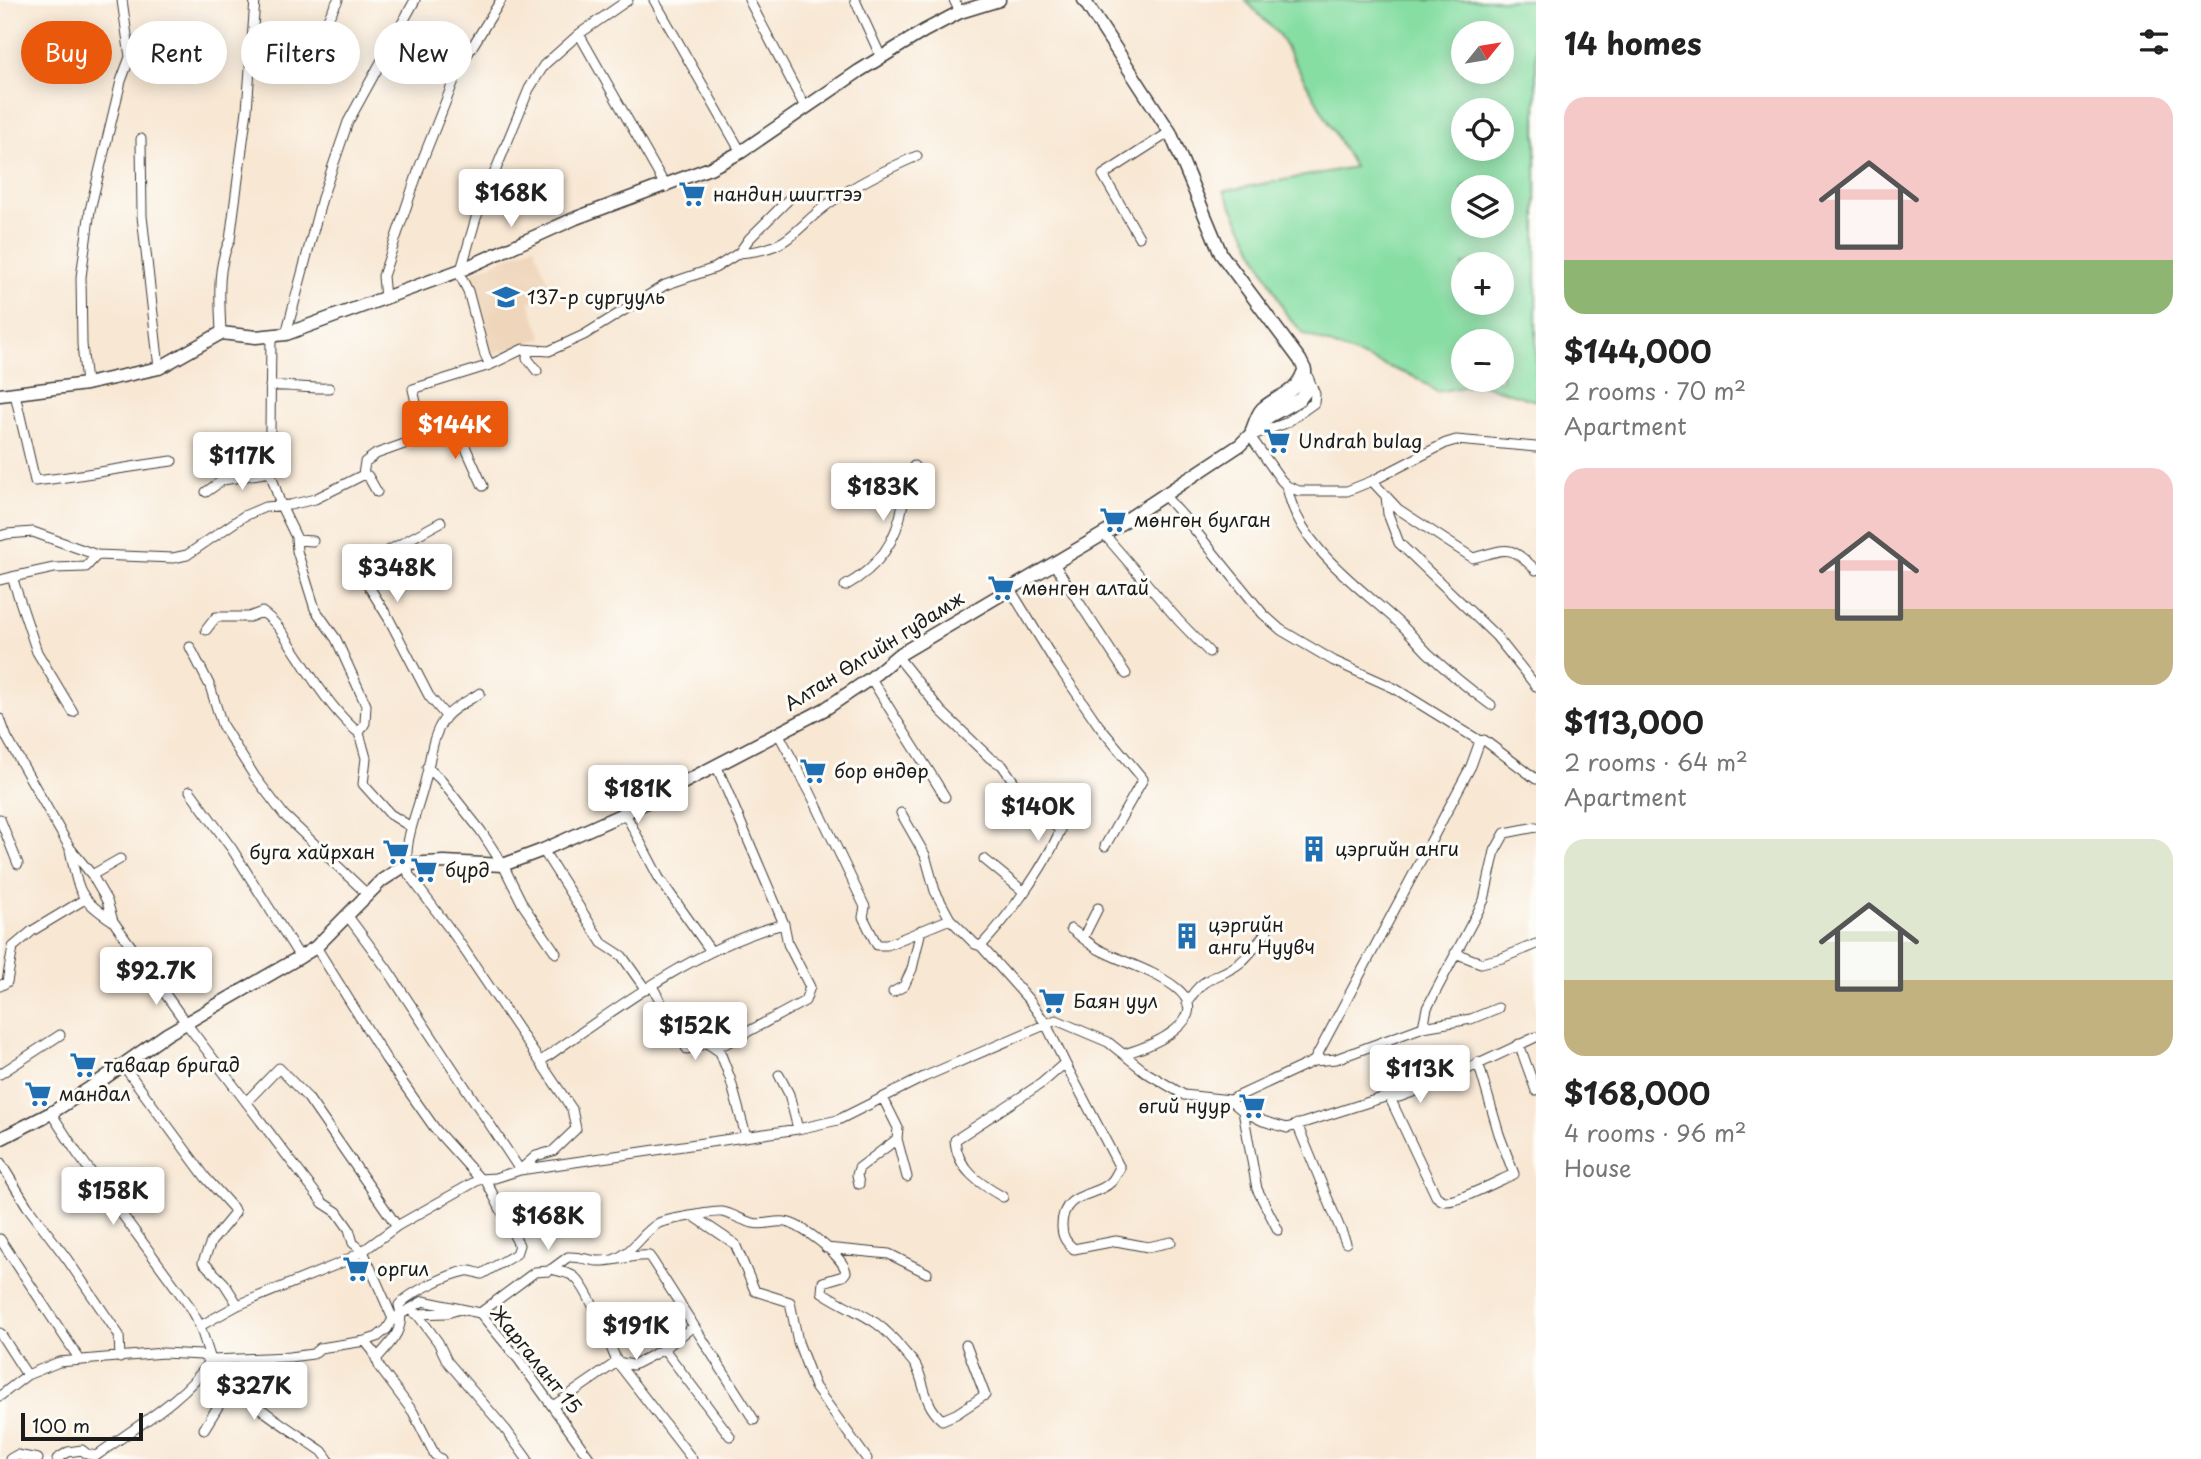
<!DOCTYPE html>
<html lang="en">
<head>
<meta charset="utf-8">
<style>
	:root { --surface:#fff; --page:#f2f2f2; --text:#222; --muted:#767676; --accent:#ea580c }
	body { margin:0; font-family:"Playpen Sans",sans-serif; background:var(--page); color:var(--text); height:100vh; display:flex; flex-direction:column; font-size:26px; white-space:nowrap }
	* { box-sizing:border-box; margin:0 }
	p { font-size:23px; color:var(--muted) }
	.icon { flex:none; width:38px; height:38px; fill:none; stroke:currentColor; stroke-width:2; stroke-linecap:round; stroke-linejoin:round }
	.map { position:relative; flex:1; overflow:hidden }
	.details { display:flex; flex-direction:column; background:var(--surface); width:665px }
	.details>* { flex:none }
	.hud { position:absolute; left:21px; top:21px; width:665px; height:63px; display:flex; gap:14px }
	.needle { width:46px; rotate:60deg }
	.buttons { position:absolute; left:1451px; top:21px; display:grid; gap:14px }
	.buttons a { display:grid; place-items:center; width:63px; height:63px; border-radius:50%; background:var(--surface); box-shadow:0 4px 18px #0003; font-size:35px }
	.scale { position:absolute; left:21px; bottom:18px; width:122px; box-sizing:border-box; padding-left:7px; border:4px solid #1c1c1c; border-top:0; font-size:19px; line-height:24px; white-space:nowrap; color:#1c1c1c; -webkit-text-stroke:5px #fdfcf7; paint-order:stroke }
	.price { position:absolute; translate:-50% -60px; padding:0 16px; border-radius:7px; background:#fff; color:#222; font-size:23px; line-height:46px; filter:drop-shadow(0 2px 4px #0008) }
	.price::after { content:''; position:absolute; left:50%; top:42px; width:21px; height:16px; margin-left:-10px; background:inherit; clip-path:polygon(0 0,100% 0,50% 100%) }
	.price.on { background:var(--accent); color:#fff }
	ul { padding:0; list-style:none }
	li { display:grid; align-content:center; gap:14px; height:371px; padding:0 28px }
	li span { display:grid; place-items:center; height:217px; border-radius:21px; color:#555 }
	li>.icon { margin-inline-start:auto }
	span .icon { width:126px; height:126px; fill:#fffc; stroke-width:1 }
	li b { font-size:30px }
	h2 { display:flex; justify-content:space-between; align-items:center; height:84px; padding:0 28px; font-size:30px }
	.chip { padding:0 24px; border-radius:32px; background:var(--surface); box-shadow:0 4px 18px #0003; font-size:24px; line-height:63px }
	.chip.on { background:var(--accent); color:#fff }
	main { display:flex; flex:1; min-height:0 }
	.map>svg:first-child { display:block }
</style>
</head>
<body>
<main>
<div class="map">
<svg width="1536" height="1459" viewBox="0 0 1536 1459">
	<rect width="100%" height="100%" fill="#fdfcf7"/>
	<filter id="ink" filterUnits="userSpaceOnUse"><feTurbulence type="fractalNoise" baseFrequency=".0143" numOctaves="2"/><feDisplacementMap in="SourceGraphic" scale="14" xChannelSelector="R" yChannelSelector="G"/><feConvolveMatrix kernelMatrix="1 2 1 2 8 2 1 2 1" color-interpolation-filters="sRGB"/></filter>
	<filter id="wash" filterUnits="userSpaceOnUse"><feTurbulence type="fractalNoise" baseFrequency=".00686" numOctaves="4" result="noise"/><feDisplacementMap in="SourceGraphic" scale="28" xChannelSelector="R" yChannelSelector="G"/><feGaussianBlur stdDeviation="1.57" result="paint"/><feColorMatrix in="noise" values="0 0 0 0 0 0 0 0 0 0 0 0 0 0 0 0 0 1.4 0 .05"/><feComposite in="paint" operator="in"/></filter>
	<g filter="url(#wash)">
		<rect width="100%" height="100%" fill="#f8e7d3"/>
		<!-- built -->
		<path fill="#efd6bb" d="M534 246 553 293 529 302 543 338 491 355 486 351 466 277 468 274Z"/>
		<!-- green -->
		<path fill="#86dea3" stroke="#517d60" stroke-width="2" fill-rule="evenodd" d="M1245 0H1536V401L1480 384 1437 392 1417 378 1304 334 1286 314 1224 191 1354 167 1279 35ZM1463 33H1502V72H1463ZM1463 110H1502V149H1463ZM1463 187H1502V226H1463ZM1463 264H1502V303H1463ZM1463 341H1502V380H1463Z"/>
	</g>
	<g filter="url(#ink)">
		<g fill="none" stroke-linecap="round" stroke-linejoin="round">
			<!-- minor casing -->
			<g stroke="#3d3a37" stroke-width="11">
				<path id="minor" d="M654 0 741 152
					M749 0 805 107
					M855 0 881 57
					M954 0 960 12
					M324 26 338 0
					M579 34 666 187
					M141 139 142 216 159 368
					M1139 237 1103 175 1170 132
					M739 253C794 249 792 229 831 202 858 183 887 169 917 156
					M461 270 476 218 529 89 544 65 579 34 628 0
					M385 298 383 276 420 166 459 68 501 0
					M221 333C220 302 216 268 230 240L247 110 255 0
					M286 334 322 198 348 122 415 0
					M271 336 270 431 265 455 281 506 296 537 297 551 315 609 336 639 366 705 365 723 359 733 366 758 363 784 390 814 411 827
					M528 350 527 358 537 371
					M490 365 523 349 549 351 584 335 665 285 715 268 739 253 749 239 789 199
					M1308 377 1315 394 1314 403 1286 423 1250 436 1281 480 1287 486 1299 491H1347L1372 481 1446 443 1456 440 1536 447
					M86 384 82 344 81 277 90 210 121 81 130 57 122 0
					M270 386C290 385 309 389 329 388
					M15 394 35 481C81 476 126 467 172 461
					M454 422 483 486
					M429 434 417 407 413 389 490 365 485 355 468 291 458 271
					M363 475 368 476 377 492
					M1372 481 1398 509 1473 558C1508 549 1508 543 1536 570
					M1287 486C1297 545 1357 585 1398 622 1409 631 1418 643 1428 653 1448 672 1469 689 1491 705
					M206 492 223 480 270 472
					M1163 494 1190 524 1263 614 1281 630 1334 661 1394 688 1480 741 1484 740 1536 779
					M1386 496 1388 514 1399 543 1496 636 1536 686
					M441 522 364 564 363 577 389 619 429 696 446 716
					M1104 534 1179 621 1209 652
					M0 536 7 534 33 532 97 555 173 558 187 555 244 516 265 507 290 505 315 499 363 475 365 462 376 454 435 433 465 415
					M296 540 313 541
					M1054 564 1126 674
					M12 577 54 568 86 567 97 555
					M0 580 12 577 37 652 73 712
					M845 586C879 567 897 541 903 503 906 488 905 479 914 466
					M1010 589 1053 659 1099 726 1143 779 1105 846
					M206 630 216 617H249L262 612C280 624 288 642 300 659 315 683 337 716 359 733
					M190 647 210 686 222 725 255 777 284 815 368 895
					M897 656 941 711 990 758 1002 765 1014 782 1060 831C1044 868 1009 916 981 946L975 944 950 919 935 891 925 855 901 813
					M871 678C895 719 921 757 945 797
					M0 719 7 738 70 848 92 875 107 901 113 921 186 1023 323 1203 337 1212 349 1229 353 1243 363 1251 393 1319
					M778 733 810 792 865 907 863 917 877 945H887L950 919
					M427 767 440 779 481 831 503 865 523 905 556 953
					M190 791 232 849 300 957
					M625 813 659 878 710 950
					M0 819 18 864
					M70 850C79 890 76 897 113 921
					M543 850 602 943 622 956 646 990
					M984 859 1023 891
					M92 875 120 859
					M347 915 387 969 520 1170 536 1156 553 1151 576 1129 572 1109 455 936 409 875C401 844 417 814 424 785 431 762 430 738 445 718 452 708 470 700 480 693
					M1071 929C1081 936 1091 946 1102 951 1126 963 1154 971 1175 987 1218 1020 1148 1047 1124 1054
					M1083 938 1098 908
					M981 946 1029 1000 1046 1024 1065 1063 1042 1083 955 1140C957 1169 980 1184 1003 1197
					M316 947 386 1059 436 1130 480 1179
					M1455 953 1481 963 1502 958 1536 944
					M0 986 7 982 13 947 32 931 85 899
					M652 986 687 1049 707 1043 720 1052 730 1078 746 1136
					M893 992 904 986 912 969 921 930
					M1187 1003C1205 972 1219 980 1241 962 1251 954 1259 941 1267 931
					M1423 1027 1471 1019 1498 1008
					M707 1043 725 1044 805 1001 810 987 788 944 784 924 717 767
					M1519 1044 1536 1091
					M541 1061C612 1011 699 945 784 924
					M1314 1061 1336 1059 1423 1027 1427 1008 1484 900 1495 851 1505 833 1536 827
					M1065 1063 1120 1168C1117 1172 1115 1178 1111 1182 1096 1198 1062 1190 1062 1226 1062 1237 1066 1242 1074 1249L1116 1241 1148 1247 1171 1242
					M123 1065 206 1178 233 1208 235 1213 211 1242 203 1262 224 1283 238 1305
					M0 1074 60 1035
					M779 1075 789 1094 798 1129
					M1389 1096 1436 1196C1440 1199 1441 1201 1446 1201 1459 1202 1500 1180 1514 1174L1499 1134 1478 1062
					M883 1098 898 1128 897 1139 907 1177
					M1230 1100 1314 1061 1471 766 1480 741
					M246 1102 279 1068 308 1098 397 1226
					M1243 1111 1257 1189 1278 1230
					M51 1113 77 1153 188 1304 200 1326
					M1297 1124 1346 1243
					M0 1162 27 1206 67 1259 119 1335 120 1358
					M859 1184 857 1175 859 1168 897 1139
					M695 1217 735 1244 755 1291 790 1302 798 1342 815 1387 867 1459
					M0 1239 80 1360
					M826 1248 889 1254 927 1273
					M613 1260C635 1252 642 1232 659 1223 665 1220 715 1211 722 1212 733 1214 743 1221 753 1223 764 1226 774 1220 785 1222 801 1224 843 1256 846 1272L843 1276 823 1282 822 1292C855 1314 875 1314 902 1349 906 1354 912 1360 916 1366 926 1386 923 1403 942 1420L956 1414 985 1395 966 1345
					M551 1269C558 1271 567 1272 573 1276 587 1284 610 1345 617 1362L633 1365 664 1349 694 1326 754 1420
					M480 1313 535 1272 549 1271 568 1257C578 1256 587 1260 597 1261 614 1262 634 1254 649 1256L652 1260 694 1326
					M415 1314 447 1313 460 1309
					M417 1314 438 1342 447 1361 506 1430 527 1459
					M0 1333 27 1375
					M365 1341 373 1351 380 1368 413 1412 435 1455 441 1459
					M664 1349 730 1436
					M376 1359C391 1343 406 1329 399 1305 409 1293 449 1274 466 1271 471 1270 477 1273 482 1274L516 1254 519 1245 485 1179
					M211 1360 289 1357 313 1354 320 1348 365 1341 377 1337 387 1329 393 1319 423 1301 480 1313 519 1360 590 1459
					M211 1360C240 1399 282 1424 322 1451L328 1459
					M0 1396 27 1375 59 1362 163 1353 201 1355 211 1360 200 1326 238 1305 343 1262 363 1251 397 1226 480 1179 495 1178 520 1170 798 1129 838 1120 924 1077 1056 1020 1108 1042 1147 1073 1184 1095 1230 1100 1243 1111 1263 1121 1287 1128 1372 1101 1389 1096 1399 1097 1440 1082 1536 1037
					M553 1406 617 1362 692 1459
					M204 1429 232 1384
					M10 1459 17 1455 38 1459
					M57 1459 68 1452 82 1450 87 1454 96 1456C135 1427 184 1400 211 1360"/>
			</g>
			<!-- secondary casing -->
			<g stroke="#3d3a37" stroke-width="15">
				<path id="secondary" d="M0 395 86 384 159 368 221 333 256 337 286 334 461 270 576 218 710 168 741 152 859 71 924 31 960 12 999 0
					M1252 430C1255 423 1257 414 1262 409 1278 394 1294 396 1303 373
					M0 1139 51 1113 90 1088 167 1034 300 957 316 947 381 881 407 864 444 862 503 865 543 850 625 813 825 709 871 678 897 656 1117 526 1240 445 1268 417 1300 399 1306 391 1305 370 1300 360 1221 254 1170 132 1084 0"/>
			</g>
			<!-- minor -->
			<use href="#minor" stroke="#fff" stroke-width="9"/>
			<!-- secondary -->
			<use href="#secondary" stroke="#fff" stroke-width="12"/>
		</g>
	</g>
	<!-- icons -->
	<defs>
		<g id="supermarket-bare" transform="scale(2.1)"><path d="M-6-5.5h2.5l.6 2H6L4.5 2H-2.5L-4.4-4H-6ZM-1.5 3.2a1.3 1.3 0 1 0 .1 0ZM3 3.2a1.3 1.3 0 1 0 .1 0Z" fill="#1f6fb2" stroke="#fdfcf7" stroke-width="2.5" paint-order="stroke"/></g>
		<g id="school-bare" transform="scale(2.1)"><path d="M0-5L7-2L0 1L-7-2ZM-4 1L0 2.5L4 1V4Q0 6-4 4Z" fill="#1f6fb2" stroke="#fdfcf7" stroke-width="2.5" paint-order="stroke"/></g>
		<g id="building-bare" transform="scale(2.1)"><path d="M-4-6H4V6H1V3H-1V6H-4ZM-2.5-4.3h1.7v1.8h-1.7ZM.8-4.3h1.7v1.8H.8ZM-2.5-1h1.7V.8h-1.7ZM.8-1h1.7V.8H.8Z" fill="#1f6fb2" stroke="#fdfcf7" stroke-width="2.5" paint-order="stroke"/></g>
	</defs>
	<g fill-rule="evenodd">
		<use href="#supermarket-bare" x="692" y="194"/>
		<use href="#school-bare" x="506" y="297"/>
		<use href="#supermarket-bare" x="1277" y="441"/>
		<use href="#supermarket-bare" x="1113" y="520"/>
		<use href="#supermarket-bare" x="1001" y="588"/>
		<use href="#supermarket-bare" x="813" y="771"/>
		<use href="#building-bare" x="1314" y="849"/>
		<use href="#supermarket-bare" x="396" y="852"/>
		<use href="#supermarket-bare" x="424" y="870"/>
		<use href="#building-bare" x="1187" y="936"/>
		<use href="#supermarket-bare" x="1052" y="1001"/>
		<use href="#supermarket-bare" x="83" y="1065"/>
		<use href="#supermarket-bare" x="38" y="1094"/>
		<use href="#supermarket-bare" x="1252" y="1106"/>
		<use href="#supermarket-bare" x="356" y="1269"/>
	</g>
	<g text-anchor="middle" stroke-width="6" stroke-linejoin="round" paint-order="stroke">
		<!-- poi labels -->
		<g font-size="19" fill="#1c1c1c" stroke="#fdfcf7" text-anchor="start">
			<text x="713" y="201">нандин шигтгээ</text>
			<text x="527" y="304">137-р сургууль</text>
			<text x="1298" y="448">Undrah bulag</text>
			<text x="1134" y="527">мөнгөн булган</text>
			<text x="1022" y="595">мөнгөн алтай</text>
			<text x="834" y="778">бор өндөр</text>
			<text x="1335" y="856">цэргийн анги</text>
			<text x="375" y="859" text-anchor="end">буга хайрхан</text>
			<text x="445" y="877">бүрд</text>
			<text x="1208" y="932">цэргийн<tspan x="1208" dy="22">анги Нуувч</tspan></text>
			<text x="1073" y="1008">Баян уул</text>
			<text x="104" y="1072">таваар бригад</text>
			<text x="59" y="1101">мандал</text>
			<text x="1231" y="1113" text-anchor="end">өгий нуур</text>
			<text x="377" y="1276">оргил</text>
		</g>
		<!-- street labels -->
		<g font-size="19" fill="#1c1c1c" stroke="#fdfcf7">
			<text transform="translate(874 651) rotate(-32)" y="7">Алтан Өлгийн гудамж</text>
			<text transform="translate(536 1360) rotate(51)" y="7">Жаргалант 15</text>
		</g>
	</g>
</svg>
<div class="buttons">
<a><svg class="needle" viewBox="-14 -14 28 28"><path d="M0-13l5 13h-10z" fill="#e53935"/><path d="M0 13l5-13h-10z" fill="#767676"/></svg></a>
<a><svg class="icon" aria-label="locate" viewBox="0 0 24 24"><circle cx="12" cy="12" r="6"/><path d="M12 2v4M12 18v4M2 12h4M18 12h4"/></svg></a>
<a><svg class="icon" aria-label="layers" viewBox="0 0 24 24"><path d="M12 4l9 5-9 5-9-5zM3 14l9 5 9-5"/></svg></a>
<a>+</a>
<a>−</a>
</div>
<div class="scale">100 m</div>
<b class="price" style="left:511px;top:229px">$168K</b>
<b class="price on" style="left:455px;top:461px">$144K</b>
<b class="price" style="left:242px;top:492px">$117K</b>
<b class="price" style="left:883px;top:523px">$183K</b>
<b class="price" style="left:397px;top:604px">$348K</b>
<b class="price" style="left:638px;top:825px">$181K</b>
<b class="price" style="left:1038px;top:843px">$140K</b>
<b class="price" style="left:156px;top:1007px">$92.7K</b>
<b class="price" style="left:695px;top:1062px">$152K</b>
<b class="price" style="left:1420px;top:1105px">$113K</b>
<b class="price" style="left:113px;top:1227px">$158K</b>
<b class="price" style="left:548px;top:1252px">$168K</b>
<b class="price" style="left:636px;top:1362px">$191K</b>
<b class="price" style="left:254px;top:1422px">$327K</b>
<div class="hud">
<a class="chip on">Buy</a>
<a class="chip">Rent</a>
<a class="chip">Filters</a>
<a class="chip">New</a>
</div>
</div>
<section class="details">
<h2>14 homes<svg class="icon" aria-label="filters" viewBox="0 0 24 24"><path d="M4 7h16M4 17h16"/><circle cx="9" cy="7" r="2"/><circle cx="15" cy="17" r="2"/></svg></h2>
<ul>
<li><span style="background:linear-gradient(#f6c9c9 75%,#8fb573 0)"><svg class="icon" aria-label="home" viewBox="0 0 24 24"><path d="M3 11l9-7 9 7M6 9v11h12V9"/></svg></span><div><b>$144,000</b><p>2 rooms · 70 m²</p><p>Apartment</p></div></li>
<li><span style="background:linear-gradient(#f6c9c9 65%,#c2b280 0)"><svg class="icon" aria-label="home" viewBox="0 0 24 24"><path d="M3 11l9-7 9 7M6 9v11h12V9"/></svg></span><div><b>$113,000</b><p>2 rooms · 64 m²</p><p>Apartment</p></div></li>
<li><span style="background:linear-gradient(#dfe7d0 65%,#c2b280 0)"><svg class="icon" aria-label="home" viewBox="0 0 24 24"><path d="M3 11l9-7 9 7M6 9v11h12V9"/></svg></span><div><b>$168,000</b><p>4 rooms · 96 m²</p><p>House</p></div></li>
</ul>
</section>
</main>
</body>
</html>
